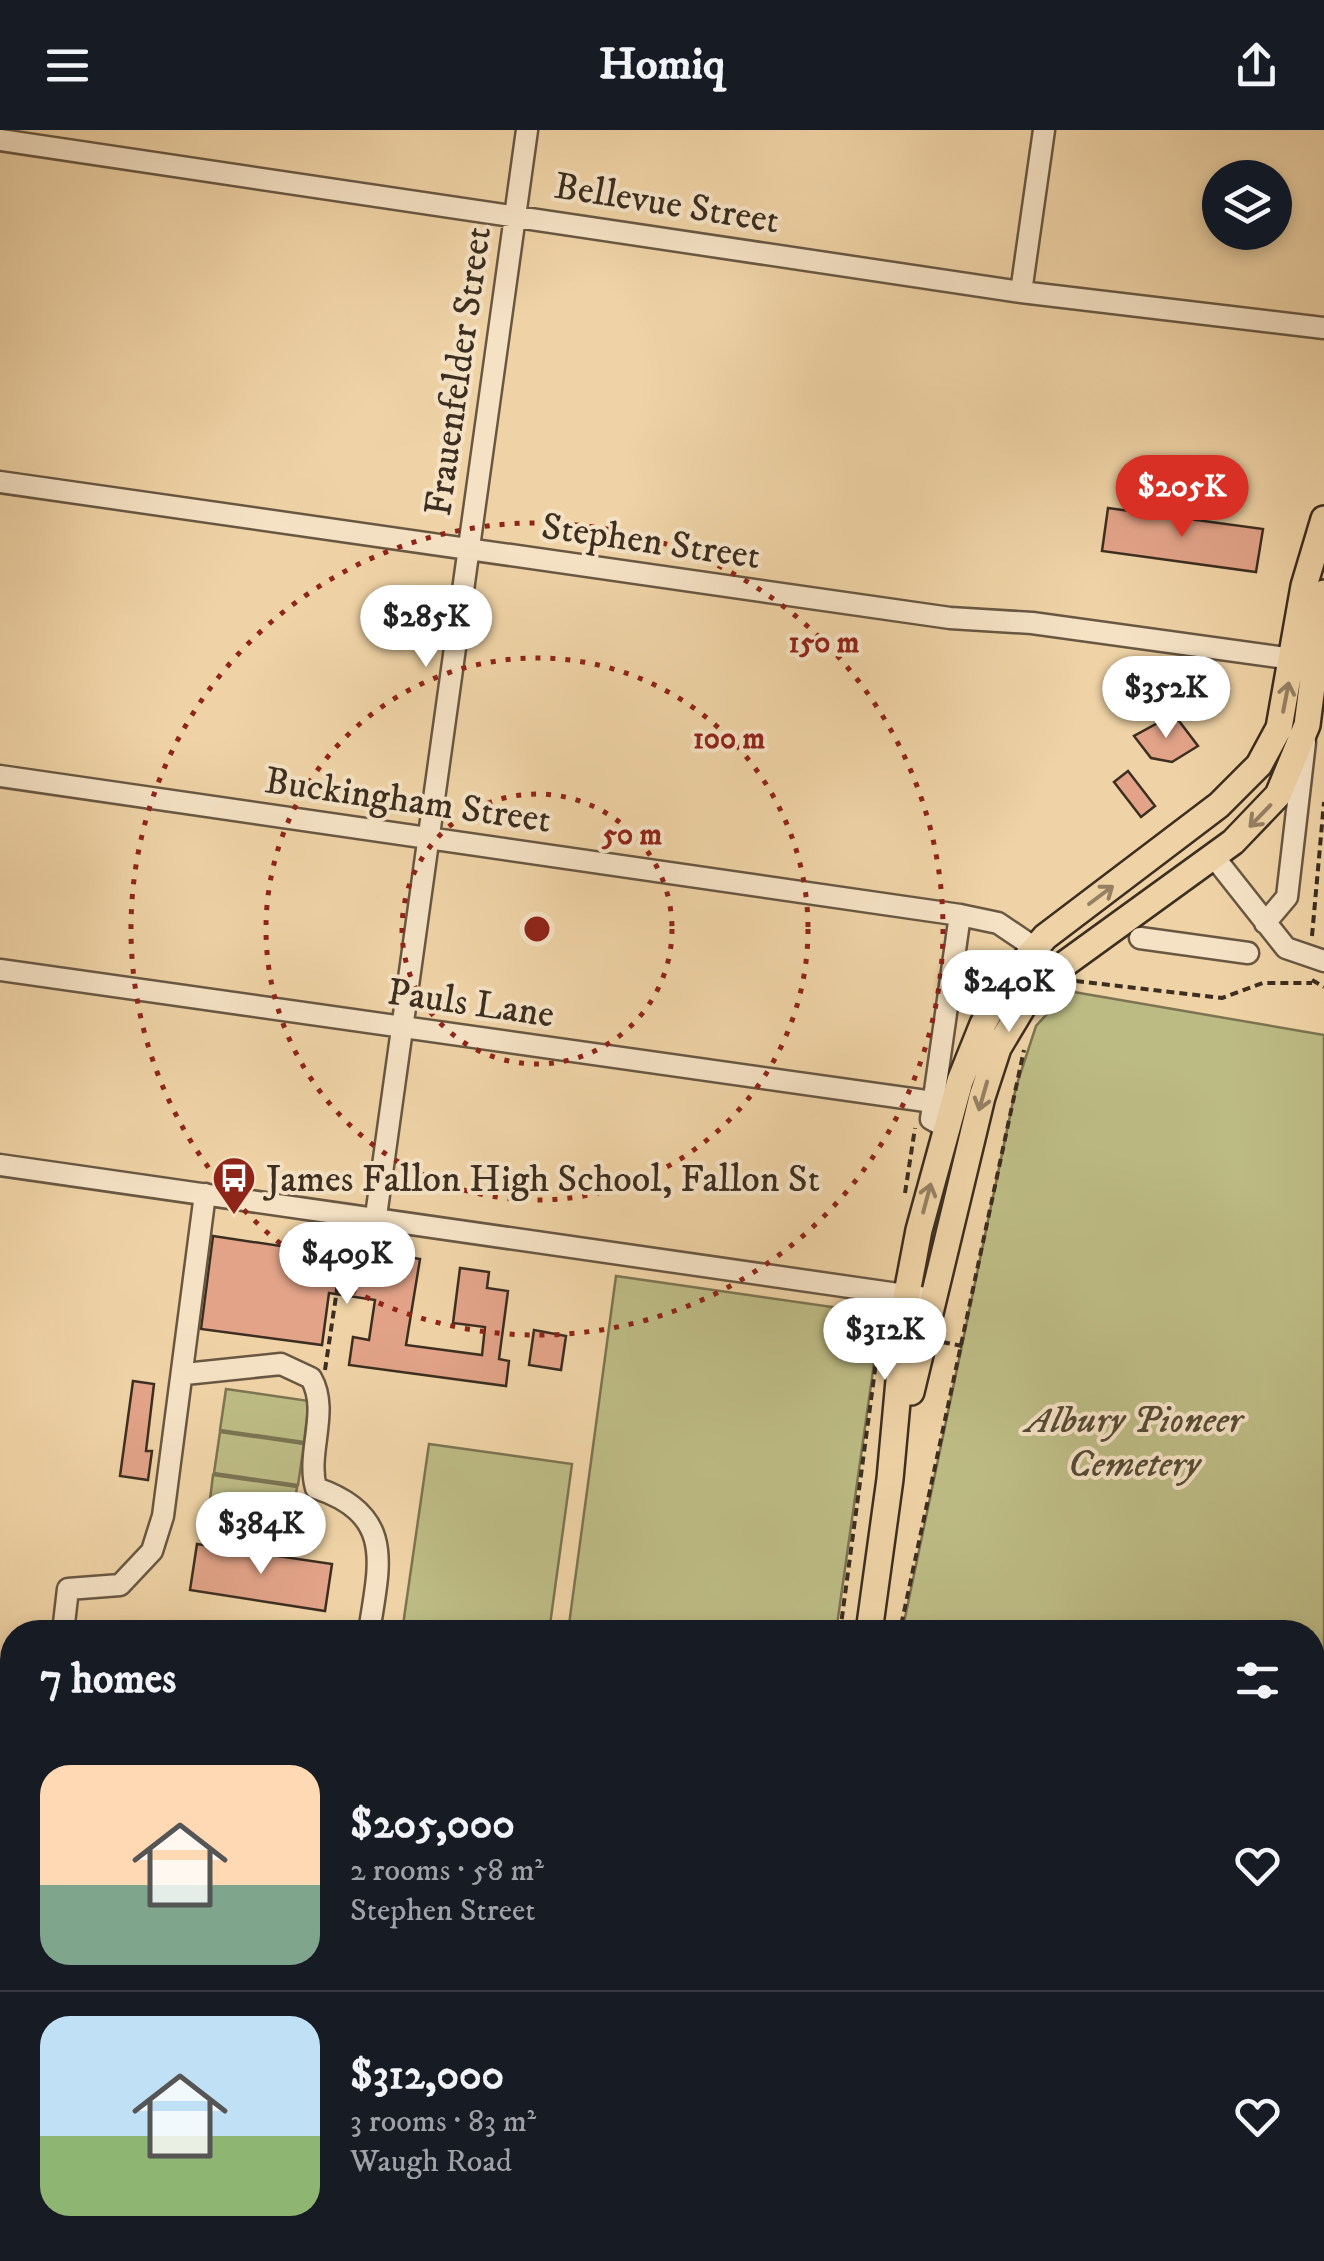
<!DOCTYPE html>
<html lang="en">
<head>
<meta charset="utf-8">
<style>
	:root { --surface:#171b24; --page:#242831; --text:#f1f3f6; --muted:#9ea1a6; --line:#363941; --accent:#d93025 }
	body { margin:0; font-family:"IM FELL DW Pica",serif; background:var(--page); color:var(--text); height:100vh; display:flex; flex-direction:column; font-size:38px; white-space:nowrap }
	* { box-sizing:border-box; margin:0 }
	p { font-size:32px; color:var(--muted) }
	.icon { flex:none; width:55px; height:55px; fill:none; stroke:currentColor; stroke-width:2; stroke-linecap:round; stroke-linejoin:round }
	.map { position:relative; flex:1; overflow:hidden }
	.drawer { position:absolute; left:0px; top:1490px; width:1325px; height:642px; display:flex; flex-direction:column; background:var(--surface); border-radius:40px 40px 0 0; box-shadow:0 5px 15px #0003 }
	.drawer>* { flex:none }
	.tools { position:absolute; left:1202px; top:30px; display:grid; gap:20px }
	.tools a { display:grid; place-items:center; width:90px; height:90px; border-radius:50%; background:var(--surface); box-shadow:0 5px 15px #0003; font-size:50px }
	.price { position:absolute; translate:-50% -85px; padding:0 22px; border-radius:35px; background:#fff; color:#222; font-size:32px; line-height:65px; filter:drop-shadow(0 2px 5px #0008) }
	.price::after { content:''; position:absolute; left:50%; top:60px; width:30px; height:22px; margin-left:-15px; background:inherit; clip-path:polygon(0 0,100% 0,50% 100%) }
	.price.selected { background:var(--accent); color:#fff }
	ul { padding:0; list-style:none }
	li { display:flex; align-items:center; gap:30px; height:250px; padding:0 40px }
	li+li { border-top:2px solid var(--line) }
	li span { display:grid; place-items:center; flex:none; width:280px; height:200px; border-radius:30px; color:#555 }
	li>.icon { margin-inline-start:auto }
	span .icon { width:120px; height:120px; fill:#fffc; stroke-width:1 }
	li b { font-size:42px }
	h2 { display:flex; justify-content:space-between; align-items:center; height:120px; padding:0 40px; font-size:42px }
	header { display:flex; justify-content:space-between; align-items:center; height:130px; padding:0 40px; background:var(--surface); font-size:45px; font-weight:700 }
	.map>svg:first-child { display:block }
</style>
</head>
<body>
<header><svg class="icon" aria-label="menu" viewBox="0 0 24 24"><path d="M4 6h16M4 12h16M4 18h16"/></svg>Homiq<svg class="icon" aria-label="share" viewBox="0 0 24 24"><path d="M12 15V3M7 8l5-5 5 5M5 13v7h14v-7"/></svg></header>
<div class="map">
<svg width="1324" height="2131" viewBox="0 0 1324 2131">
	<rect width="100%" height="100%" fill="#efd3a6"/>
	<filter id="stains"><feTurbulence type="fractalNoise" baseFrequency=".002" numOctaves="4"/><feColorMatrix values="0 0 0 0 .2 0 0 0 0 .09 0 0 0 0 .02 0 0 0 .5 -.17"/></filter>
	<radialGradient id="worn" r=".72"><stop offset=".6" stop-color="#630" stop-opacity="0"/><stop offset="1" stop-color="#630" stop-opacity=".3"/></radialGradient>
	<!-- green -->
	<path fill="#bdbb84" stroke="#7c7452" stroke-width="2.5" d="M1068 861 1324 905V1804L1313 1814 1312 1502H902L1016 957 1036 896Z
		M616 1146 881 1184 836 1502H568Z
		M226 1259 309 1271 304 1312 220 1300Z
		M220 1302 304 1314 298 1355 214 1343Z
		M429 1314 572 1334 549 1502H402Z
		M213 1345 297 1357 291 1398 208 1386Z
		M69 2120H244L240 2131H73Z
		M1040 2120H1147L1152 2131H1043Z"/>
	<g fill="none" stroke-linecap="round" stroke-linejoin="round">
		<!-- stream -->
		<path stroke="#758075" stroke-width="5" d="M1312 1677 1324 1669
			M1067 2120 1069 2131"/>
	</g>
	<!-- building -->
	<path fill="#e2a388" stroke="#3c2e20" stroke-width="2.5" d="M1108 378 1263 399 1256 442 1102 421Z
		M1165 589 1179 591 1198 616 1172 632 1151 628 1134 606Z
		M1128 641 1155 676 1141 687 1114 652Z
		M213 1106 334 1124 333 1135 380 1143 383 1123 420 1129 406 1215 482 1225 485 1197 453 1193 460 1138 489 1142 487 1158 508 1161 499 1229 509 1231 506 1256 349 1235 353 1207 369 1210 375 1170 329 1163 322 1215 201 1199Z
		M534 1200 566 1206 561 1240 529 1235Z
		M133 1251 154 1254 146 1321H152L148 1350 120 1346Z
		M197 1414 332 1434 325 1481 190 1460Z"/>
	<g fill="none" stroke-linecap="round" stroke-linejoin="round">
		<!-- minor casing -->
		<g stroke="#695742" stroke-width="25">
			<path id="minor" d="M0 10 1021 162 1324 198
				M1021 162 1044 0
				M0 352 950 488 1032 493 1293 529
				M0 646 960 785 998 793 1035 818
				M1214 727 1286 818 1324 831
				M1265 793 1287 767 1305 612
				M1140 808 1248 823
				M0 840 933 972
				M947 998 931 989 960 785
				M0 1035 933 1169
				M376 1086 527 0
				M185 1244 281 1234 311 1248C330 1281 306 1322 316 1358 396 1385 379 1435 369 1502
				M63 1502 68 1459 120 1455 152 1421 163 1386 205 1064
				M0 1610H12
				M1312 1842 1324 1830
				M1274 2120 1288 2131
				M468 2131 469 2120"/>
		</g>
		<!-- major casing -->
		<g stroke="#3c2e20" stroke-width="30">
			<path id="major" d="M911 1262 982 967 998 918 1028 868 1062 836 1233 712 1278 665 1307 595 1324 463
				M869 1502 890 1349 907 1163 919 1100 960 951 983 894 1007 851 1045 807 1219 675 1259 635 1279 598 1304 456 1324 389
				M783 2131 784 2120"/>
		</g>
		<!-- path -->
		<path stroke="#3c2e20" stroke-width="4" stroke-dasharray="8 5" stroke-linecap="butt" d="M1312 806 1324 672
			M1312 850 1324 857
			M1076 851 1222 868 1263 853H1312
			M905 1063 915 998
			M942 1212 962 1216
			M325 1240 345 1106
			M890 1499 901 1496 1024 920
			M840 1502 879 1210
			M0 1635 12 1640
			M1312 1715 1324 1705
			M1122 2120 1128 2131"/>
		<!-- minor -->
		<use href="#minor" stroke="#f5e2c5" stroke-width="20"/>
		<!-- major -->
		<use href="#major" stroke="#efd3a6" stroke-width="25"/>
	</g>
	<!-- one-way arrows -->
	<defs><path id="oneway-shaft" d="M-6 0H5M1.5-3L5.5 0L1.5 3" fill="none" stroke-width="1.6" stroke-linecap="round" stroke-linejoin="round" transform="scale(2.5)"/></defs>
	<g stroke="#968063">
		<use href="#oneway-shaft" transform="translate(1286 567) rotate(-79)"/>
		<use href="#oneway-shaft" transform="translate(1260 686) rotate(134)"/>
		<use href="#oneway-shaft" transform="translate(1101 765) rotate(-37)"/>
		<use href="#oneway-shaft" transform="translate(983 966) rotate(106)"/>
		<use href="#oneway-shaft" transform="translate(927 1068) rotate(-75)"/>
	</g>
	<!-- distance rings -->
	<g fill="none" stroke="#8f2418" stroke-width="5" stroke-dasharray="5 10">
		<circle cx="537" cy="799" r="135"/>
		<circle cx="537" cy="799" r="271"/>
		<circle cx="537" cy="799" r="406"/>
	</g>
	<!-- icons -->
	<defs>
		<g id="bus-pin" transform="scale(2.25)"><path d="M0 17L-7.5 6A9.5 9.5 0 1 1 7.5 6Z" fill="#8f2418" stroke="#f5e2c5"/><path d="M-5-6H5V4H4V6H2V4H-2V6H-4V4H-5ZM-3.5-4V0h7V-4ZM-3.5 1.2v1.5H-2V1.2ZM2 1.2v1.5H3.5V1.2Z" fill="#fff"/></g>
	</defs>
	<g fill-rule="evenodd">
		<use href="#bus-pin" x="234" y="1048"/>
	</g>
	<g text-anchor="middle" stroke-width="8" stroke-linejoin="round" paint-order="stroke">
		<!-- street labels -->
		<g font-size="38" fill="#3c2e20" stroke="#f5e2c5">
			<text transform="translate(667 72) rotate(9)" y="13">Bellevue Street</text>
			<text transform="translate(457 241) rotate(-82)" y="13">Frauenfelder Street</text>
			<text transform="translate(651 410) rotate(8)" y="13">Stephen Street</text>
			<text transform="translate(408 669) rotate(8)" y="13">Buckingham Street</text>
			<text transform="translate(471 872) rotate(8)" y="13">Pauls Lane</text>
		</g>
		<!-- poi labels -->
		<g font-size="38" fill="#3c2e20" stroke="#f5e2c5" text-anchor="start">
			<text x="266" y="1061">James Fallon High School, Fallon St</text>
		</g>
		<!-- park labels -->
		<g font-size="38" font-style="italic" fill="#564a34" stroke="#f5e2c5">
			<text x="1134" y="1302">Albury Pioneer<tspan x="1134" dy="44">Cemetery</tspan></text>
		</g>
	</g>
	<circle cx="537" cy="799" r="15" fill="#8f2418" stroke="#f5e2c5" stroke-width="5"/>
	<g font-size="30" text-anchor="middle" font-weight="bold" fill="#8f2418" stroke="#f5e2c5" stroke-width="8" stroke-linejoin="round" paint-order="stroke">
		<text x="824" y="522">150 m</text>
		<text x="729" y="618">100 m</text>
		<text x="632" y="714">50 m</text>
	</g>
	<rect width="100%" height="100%" filter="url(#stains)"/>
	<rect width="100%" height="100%" fill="url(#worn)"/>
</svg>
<div class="tools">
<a><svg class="icon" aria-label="layers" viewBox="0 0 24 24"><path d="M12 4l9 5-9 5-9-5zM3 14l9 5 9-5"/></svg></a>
</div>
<b class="price selected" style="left:1182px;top:410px">$205K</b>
<b class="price" style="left:426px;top:540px">$285K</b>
<b class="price" style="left:1166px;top:611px">$352K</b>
<b class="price" style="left:1009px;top:905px">$240K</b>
<b class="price" style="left:347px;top:1177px">$409K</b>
<b class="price" style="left:885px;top:1253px">$312K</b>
<b class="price" style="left:261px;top:1447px">$384K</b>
<section class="drawer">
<h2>7 homes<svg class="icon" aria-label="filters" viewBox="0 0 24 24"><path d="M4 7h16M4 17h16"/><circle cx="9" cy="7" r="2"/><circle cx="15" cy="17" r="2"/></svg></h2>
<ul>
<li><span style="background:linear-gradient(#ffd9b3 60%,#7fa58c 0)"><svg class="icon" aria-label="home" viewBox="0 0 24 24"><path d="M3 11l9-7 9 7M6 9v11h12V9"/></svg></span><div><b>$205,000</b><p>2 rooms · 58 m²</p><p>Stephen Street</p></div><svg class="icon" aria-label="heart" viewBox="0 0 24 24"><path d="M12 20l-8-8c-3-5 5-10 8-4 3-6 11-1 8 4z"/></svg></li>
<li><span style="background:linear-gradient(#bfe0f5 60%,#8fb573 0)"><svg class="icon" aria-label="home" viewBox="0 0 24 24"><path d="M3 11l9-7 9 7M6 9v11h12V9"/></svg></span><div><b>$312,000</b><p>3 rooms · 83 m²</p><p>Waugh Road</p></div><svg class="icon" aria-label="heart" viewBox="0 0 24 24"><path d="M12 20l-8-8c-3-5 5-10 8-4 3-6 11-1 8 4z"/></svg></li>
</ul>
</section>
</div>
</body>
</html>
